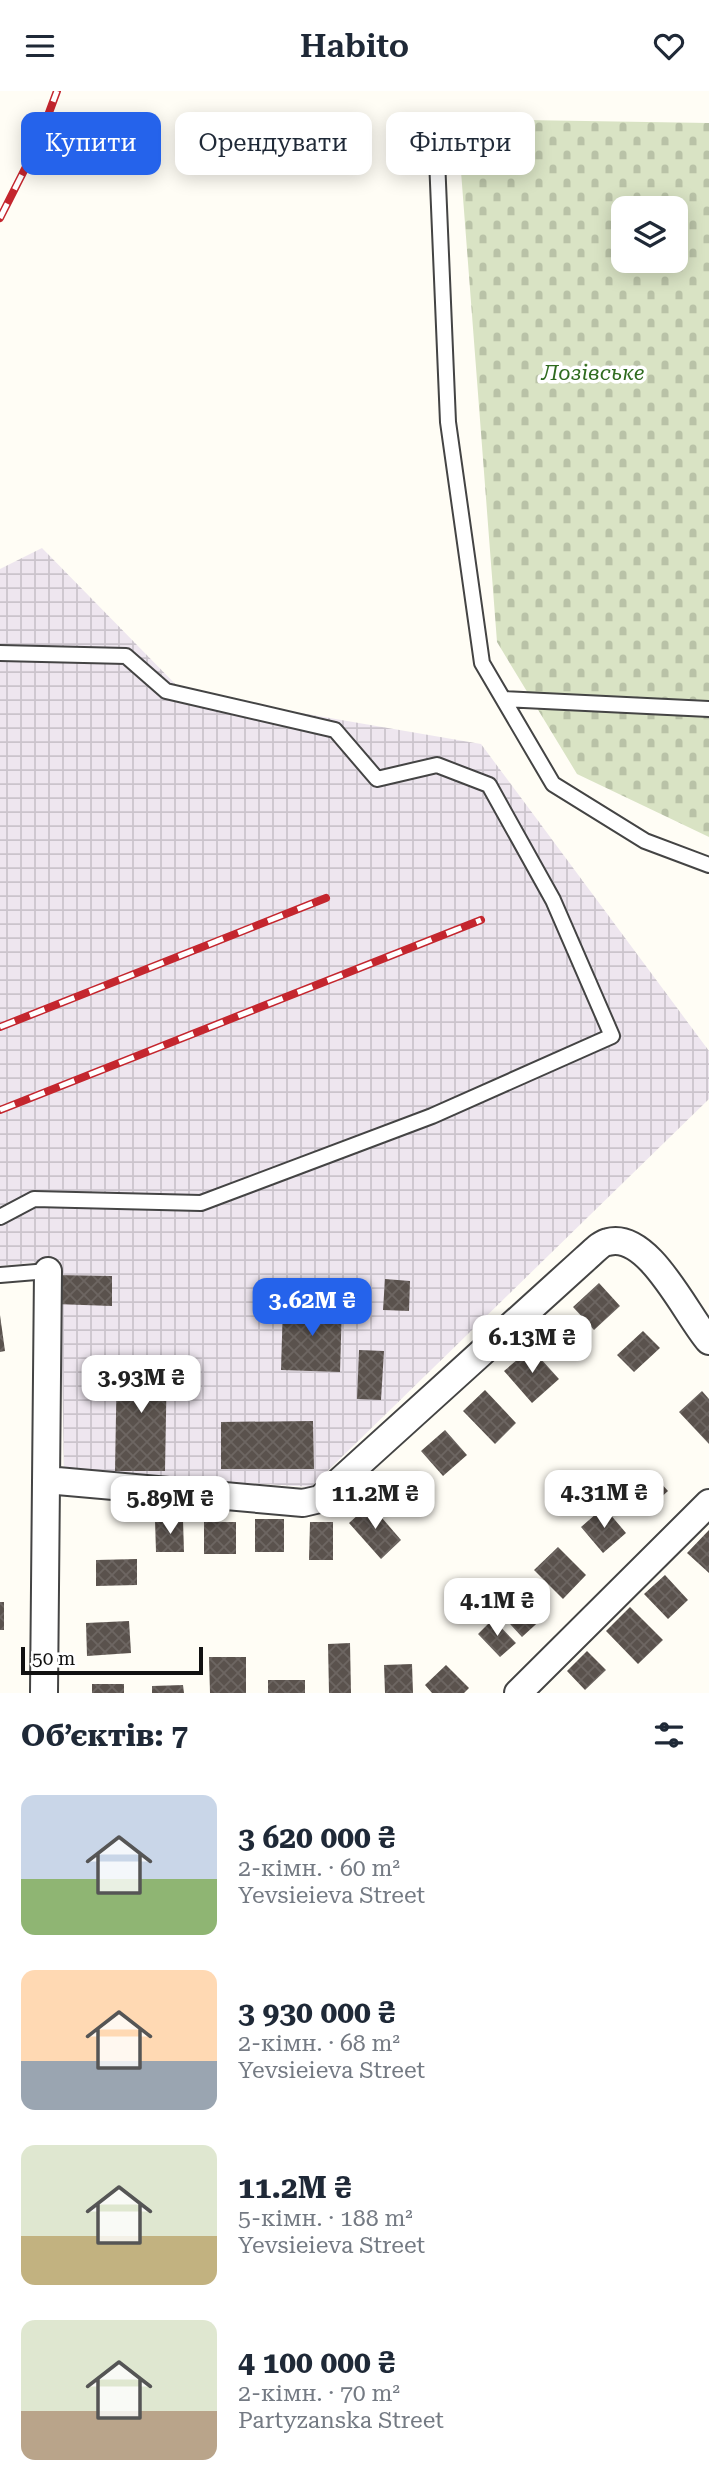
<!DOCTYPE html>
<html lang="uk">
<head>
<meta charset="utf-8">
<style>
	:root { --surface:#fff; --page:#f6f6f7; --text:#1f2937; --muted:#747a83; --accent:#2563eb }
	body { margin:0; font-family:"Roboto Serif",serif; background:var(--page); color:var(--text); height:100vh; display:flex; flex-direction:column; font-size:26px; white-space:nowrap }
	* { box-sizing:border-box; margin:0 }
	p { font-size:23px; color:var(--muted) }
	.icon { flex:none; width:38px; height:38px; fill:none; stroke:currentColor; stroke-width:2; stroke-linecap:round; stroke-linejoin:round }
	.map { position:relative; height:1602px; overflow:hidden }
	.details { display:flex; flex-direction:column; background:var(--surface); flex:1 }
	.details>* { flex:none }
	.guide { position:absolute; left:21px; top:21px; width:668px; height:63px; display:flex; gap:14px }
	.fabs { position:absolute; left:611px; top:105px; display:grid; gap:14px }
	.fabs a { display:grid; place-items:center; width:77px; height:77px; border-radius:14px; background:var(--surface); box-shadow:0 4px 18px #0003; font-size:35px }
	.scale { position:absolute; left:21px; bottom:18px; width:182px; box-sizing:border-box; padding-left:7px; border:4px solid #111; border-top:0; font-size:19px; line-height:24px; white-space:nowrap; color:#111; -webkit-text-stroke:5px #fff; paint-order:stroke }
	.price { position:absolute; translate:-50% -60px; padding:0 16px; border-radius:14px; background:#fff; color:#222; font-size:23px; line-height:46px; filter:drop-shadow(0 2px 4px #0008) }
	.price::after { content:''; position:absolute; left:50%; top:42px; width:21px; height:16px; margin-left:-10px; background:inherit; clip-path:polygon(0 0,100% 0,50% 100%) }
	.price.current { background:var(--accent); color:#fff }
	ul { padding:0; list-style:none }
	li { display:flex; align-items:center; gap:21px; height:175px; padding:0 21px }
	li span { display:grid; place-items:center; flex:none; width:196px; height:140px; border-radius:14px; color:#555 }
	li>.icon { margin-inline-start:auto }
	span .icon { width:84px; height:84px; fill:#fffc; stroke-width:1 }
	li b { font-size:30px }
	h2 { display:flex; justify-content:space-between; align-items:center; height:84px; padding:0 21px; font-size:30px }
	.tag { padding:0 24px; border-radius:14px; background:var(--surface); box-shadow:0 4px 18px #0003; font-size:24px; line-height:63px }
	.tag.current { background:var(--accent); color:#fff }
	header { display:flex; justify-content:space-between; align-items:center; height:91px; padding:0 21px; background:var(--surface); font-size:32px; font-weight:600 }
	.map>svg:first-child { display:block }
</style>
</head>
<body>
<header><svg class="icon" aria-label="menu" viewBox="0 0 24 24"><path d="M4 6h16M4 12h16M4 18h16"/></svg>Habito<svg class="icon" aria-label="heart" viewBox="0 0 24 24"><path d="M12 20l-8-8c-3-5 5-10 8-4 3-6 11-1 8 4z"/></svg></header>
<div class="map">
<svg width="709" height="1602" viewBox="0 0 709 1602">
	<defs>
		<pattern id="industrial-grid" width="8" height="8" patternUnits="userSpaceOnUse" patternTransform="scale(1.75)"><rect width="8" height="8" fill="#eee6ef"/><path d="M0 4h8M4 0v8" fill="none" stroke="#cbc4cc"/></pattern>
		<pattern id="cemetery-stones" width="16" height="16" patternUnits="userSpaceOnUse" patternTransform="scale(1.75)"><rect width="16" height="16" fill="#d9e3c4"/><path d="M2 7V4a2 2 0 0 1 4 0v3zM10 15v-3a2 2 0 0 1 4 0v3z" fill="#b9c2a7"/></pattern>
		<pattern id="building-cross-hatch" width="8" height="8" patternUnits="userSpaceOnUse" patternTransform="scale(1.75)"><rect width="8" height="8" fill="#5a524d"/><path d="M0 0l8 8M0 8l8-8" fill="none" stroke="#6d6662"/></pattern>
	</defs>
	<rect width="100%" height="100%" fill="#fffdf5"/>
	<!-- industrial -->
	<path fill="url(#industrial-grid)" d="M42 457 184 602 481 653 709 960V1008L311 1396 64 1381 60 1169 0 1175V478Z"/>
	<!-- cemetery -->
	<path fill="url(#cemetery-stones)" fill-rule="evenodd" d="M457 28 709 32V746L577 683 497 551ZM623 117H676V170H623Z"/>
	<!-- building -->
	<path fill="url(#building-cross-hatch)" d="M55 1184 112 1185V1215L55 1213Z
		M385 1188 410 1190 409 1220 383 1219Z
		M599 1192 620 1215 594 1239 573 1216Z
		M283 1213 342 1215 340 1281 281 1279Z
		M0 1224 5 1260 0 1261Z
		M643 1240 660 1257 634 1281 617 1264Z
		M531 1257 559 1288 532 1312 504 1280Z
		M359 1259 384 1260 381 1309 357 1308Z
		M117 1267 167 1268 165 1380H115Z
		M485 1299 516 1332 495 1353 463 1320Z
		M702 1300 709 1308V1353L679 1321Z
		M313 1330 314 1378H221V1331Z
		M445 1339 467 1364 443 1385 421 1360Z
		M649 1379 668 1400 645 1421 625 1401Z
		M402 1381 423 1405 399 1426 379 1402Z
		M370 1413 401 1449 381 1468 349 1432Z
		M604 1416 626 1442 603 1462 581 1436Z
		M255 1428H284V1461H255Z
		M155 1429H183L184 1461H156Z
		M204 1431H236V1463H204Z
		M310 1431H333V1469H309Z
		M709 1439V1482L687 1462Z
		M558 1456 586 1484 563 1508 534 1479Z
		M137 1468V1494L96 1495V1469Z
		M665 1484 688 1509 668 1528 644 1503Z
		M523 1499 546 1524 522 1546 499 1521Z
		M0 1511H4V1539H0Z
		M630 1516 663 1549 638 1573 606 1540Z
		M493 1528 516 1552 500 1566 478 1543Z
		M129 1530 131 1562 87 1565 86 1532Z
		M350 1552 351 1602H329L328 1553Z
		M587 1560 606 1579 585 1599 567 1580Z
		M209 1566H246V1602H210Z
		M412 1573 413 1602H385L384 1574Z
		M446 1574 469 1597 464 1602H432L425 1594Z
		M268 1589H305V1602H268Z
		M92 1593H124V1602H92Z
		M183 1594 184 1602H152V1595Z"/>
	<g fill="none" stroke-linecap="round" stroke-linejoin="round">
		<!-- service casing -->
		<g stroke="#444" stroke-width="18">
			<path id="service" d="M437 68 448 331 482 572 553 693 645 750 709 774
				M0 562 126 565 166 600 335 639 377 688 437 674 489 694 553 809 612 945 432 1025 201 1112 34 1108 0 1126
				M503 608 709 618
				M0 1184 48 1180"/>
		</g>
		<!-- minor casing -->
		<g stroke="#444" stroke-width="30">
			<path id="minor" d="M46 1389 303 1412 320 1408 586 1167C592 1162 601 1152 608 1151 649 1140 686 1224 709 1250
				M44 1602 48 1180
				M518 1602 709 1412"/>
		</g>
		<!-- service -->
		<use href="#service" stroke="#fff" stroke-width="14"/>
		<!-- minor -->
		<use href="#minor" stroke="#fff" stroke-width="26"/>
		<!-- rail casing -->
		<g stroke="#c4262e" stroke-width="8">
			<path id="rail" d="M0 127 37 54 57 0
				M0 936 326 807
				M0 1019 481 829"/>
		</g>
		<!-- rail -->
		<use href="#rail" stroke="#fff" stroke-width="5" stroke-dasharray="16" stroke-linecap="butt"/>
	</g>
	<g text-anchor="middle" stroke-width="7" stroke-linejoin="round" paint-order="stroke">
		<!-- park labels -->
		<g font-size="21" font-style="italic" fill="#2f6b1f" stroke="#fff">
			<text x="593" y="289">Лозівське</text>
		</g>
	</g>
</svg>
<div class="fabs">
<a><svg class="icon" aria-label="layers" viewBox="0 0 24 24"><path d="M12 4l9 5-9 5-9-5zM3 14l9 5 9-5"/></svg></a>
</div>
<div class="scale">50 m</div>
<b class="price current" style="left:312px;top:1247px">3.62M ₴</b>
<b class="price" style="left:532px;top:1284px">6.13M ₴</b>
<b class="price" style="left:141px;top:1324px">3.93M ₴</b>
<b class="price" style="left:604px;top:1439px">4.31M ₴</b>
<b class="price" style="left:375px;top:1440px">11.2M ₴</b>
<b class="price" style="left:170px;top:1445px">5.89M ₴</b>
<b class="price" style="left:497px;top:1547px">4.1M ₴</b>
<div class="guide">
<a class="tag current">Купити</a>
<a class="tag">Орендувати</a>
<a class="tag">Фільтри</a>
</div>
</div>
<section class="details">
<h2>Об’єктів: 7<svg class="icon" aria-label="filters" viewBox="0 0 24 24"><path d="M4 7h16M4 17h16"/><circle cx="9" cy="7" r="2"/><circle cx="15" cy="17" r="2"/></svg></h2>
<ul>
<li><span style="background:linear-gradient(#c9d6e8 60%,#8fb573 0)"><svg class="icon" aria-label="home" viewBox="0 0 24 24"><path d="M3 11l9-7 9 7M6 9v11h12V9"/></svg></span><div><b>3 620 000 ₴</b><p>2-кімн. · 60 m²</p><p>Yevsieieva Street</p></div></li>
<li><span style="background:linear-gradient(#ffd9b3 65%,#9aa5b1 0)"><svg class="icon" aria-label="home" viewBox="0 0 24 24"><path d="M3 11l9-7 9 7M6 9v11h12V9"/></svg></span><div><b>3 930 000 ₴</b><p>2-кімн. · 68 m²</p><p>Yevsieieva Street</p></div></li>
<li><span style="background:linear-gradient(#dfe7d0 65%,#c2b280 0)"><svg class="icon" aria-label="home" viewBox="0 0 24 24"><path d="M3 11l9-7 9 7M6 9v11h12V9"/></svg></span><div><b>11.2M ₴</b><p>5-кімн. · 188 m²</p><p>Yevsieieva Street</p></div></li>
<li><span style="background:linear-gradient(#dfe7d0 65%,#b9a48a 0)"><svg class="icon" aria-label="home" viewBox="0 0 24 24"><path d="M3 11l9-7 9 7M6 9v11h12V9"/></svg></span><div><b>4 100 000 ₴</b><p>2-кімн. · 70 m²</p><p>Partyzanska Street</p></div></li>
</ul>
</section>
</body>
</html>
